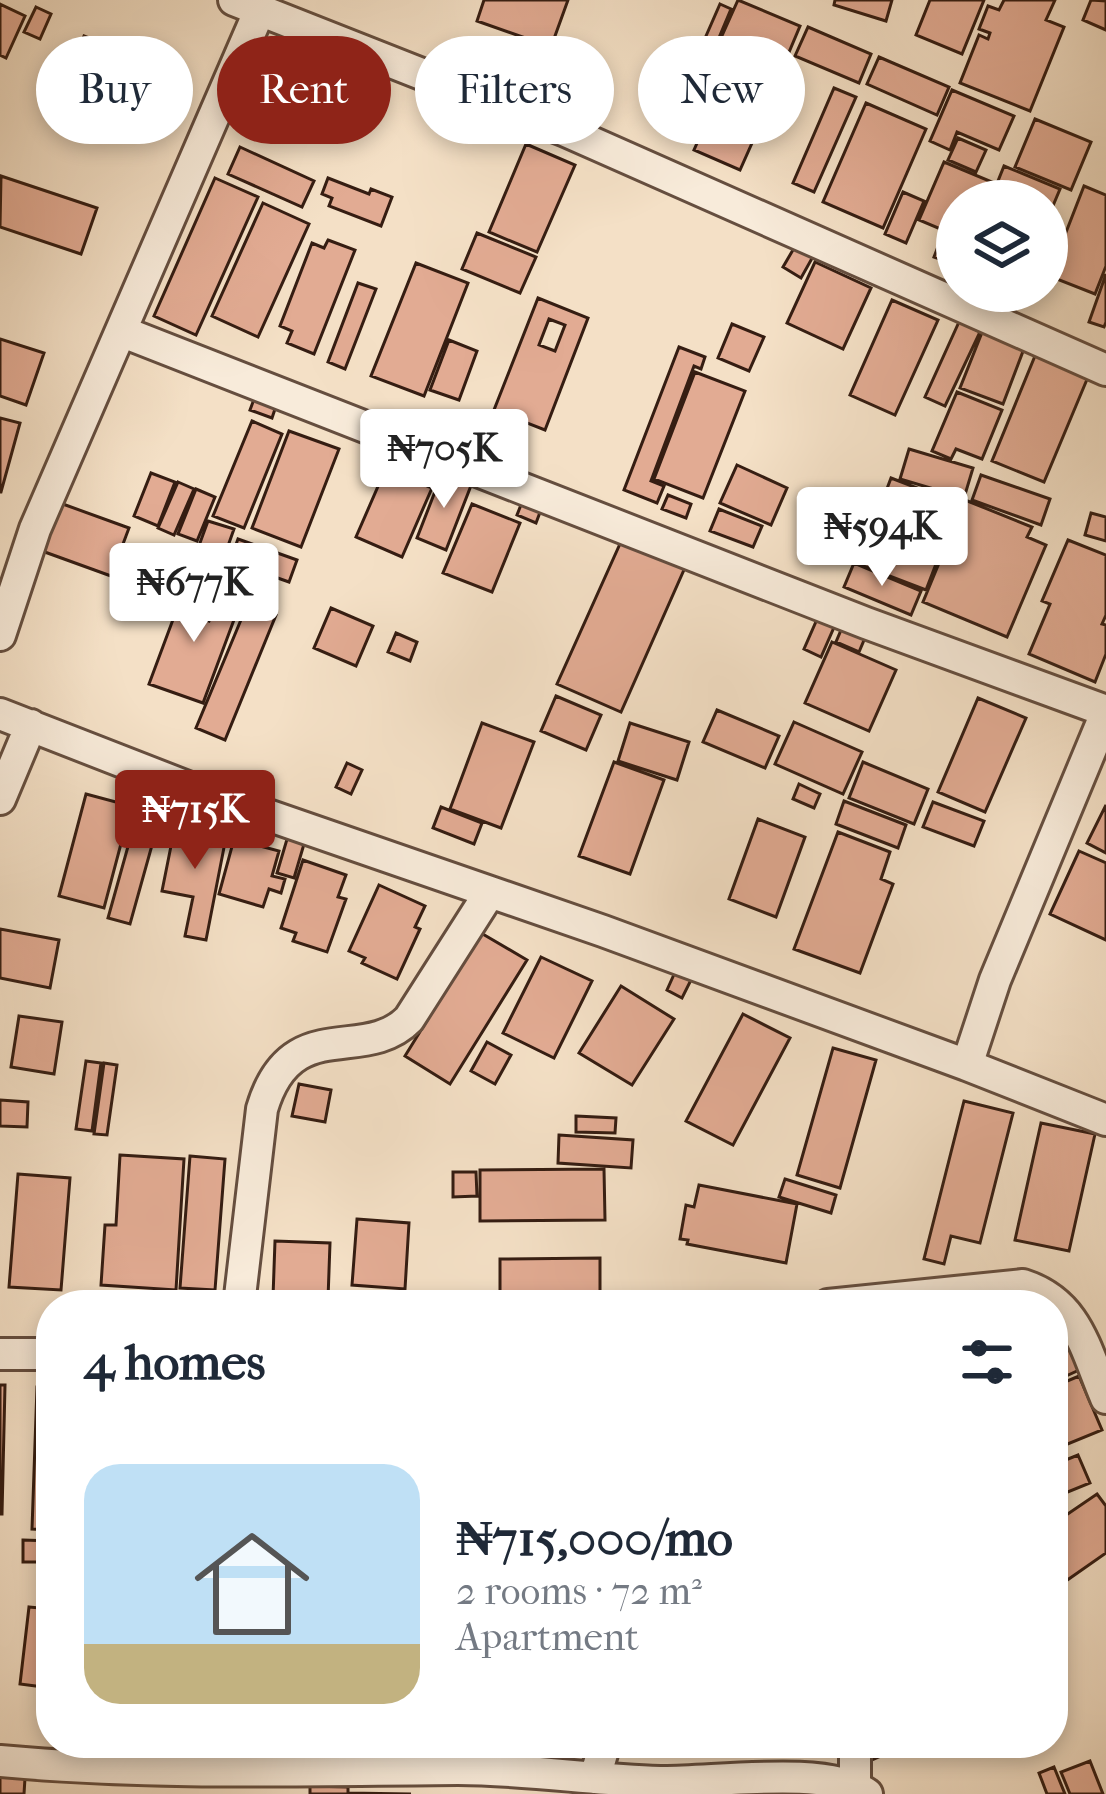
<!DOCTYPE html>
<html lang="en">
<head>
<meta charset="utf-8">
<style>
	:root { --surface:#fff; --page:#f6f6f7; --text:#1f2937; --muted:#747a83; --accent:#8f2418 }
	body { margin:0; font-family:"IM FELL French Canon",serif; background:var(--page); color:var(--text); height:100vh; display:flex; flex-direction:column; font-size:45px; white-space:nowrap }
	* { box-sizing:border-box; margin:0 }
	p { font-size:39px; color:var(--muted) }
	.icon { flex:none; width:66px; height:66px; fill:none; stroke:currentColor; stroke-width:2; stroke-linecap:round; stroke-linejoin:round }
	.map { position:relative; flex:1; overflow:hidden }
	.sheet { position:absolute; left:36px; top:1290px; width:1032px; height:468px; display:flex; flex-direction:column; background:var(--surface); border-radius:48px; box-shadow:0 6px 18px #0003 }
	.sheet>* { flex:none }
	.top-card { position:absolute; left:36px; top:36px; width:1035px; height:108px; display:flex; gap:24px }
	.tools { position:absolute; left:936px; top:180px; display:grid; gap:24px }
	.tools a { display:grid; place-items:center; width:132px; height:132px; border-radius:50%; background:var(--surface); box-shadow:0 6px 18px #0003; font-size:60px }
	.price { position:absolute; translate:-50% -102px; padding:0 27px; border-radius:12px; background:#fff; color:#222; font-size:39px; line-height:78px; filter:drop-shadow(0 3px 6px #0008) }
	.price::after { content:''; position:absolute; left:50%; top:72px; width:36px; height:27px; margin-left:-18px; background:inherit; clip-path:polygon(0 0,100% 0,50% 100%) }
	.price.selected { background:var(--accent); color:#fff }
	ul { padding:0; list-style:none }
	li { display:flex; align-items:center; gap:36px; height:300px; padding:0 48px }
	li span { display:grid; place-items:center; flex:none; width:336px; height:240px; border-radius:36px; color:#555 }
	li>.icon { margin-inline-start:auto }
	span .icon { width:144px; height:144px; fill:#fffc; stroke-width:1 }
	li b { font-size:51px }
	h2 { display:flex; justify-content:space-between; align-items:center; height:144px; padding:0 48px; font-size:51px }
	.tag { padding:0 42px; border-radius:54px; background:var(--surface); box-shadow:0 6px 18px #0003; font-size:42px; line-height:108px }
	.tag.selected { background:var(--accent); color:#fff }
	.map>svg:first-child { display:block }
</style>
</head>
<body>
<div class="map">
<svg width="1106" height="1794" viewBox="0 0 1106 1794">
	<rect width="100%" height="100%" fill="#f4e0c6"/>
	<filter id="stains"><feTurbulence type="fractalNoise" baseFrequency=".00167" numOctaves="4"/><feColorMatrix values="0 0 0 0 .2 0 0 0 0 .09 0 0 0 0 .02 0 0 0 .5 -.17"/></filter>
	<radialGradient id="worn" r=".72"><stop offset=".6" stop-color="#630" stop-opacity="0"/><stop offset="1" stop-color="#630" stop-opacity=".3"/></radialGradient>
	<!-- building -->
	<path fill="#e2ab93" stroke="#351d12" stroke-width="3" fill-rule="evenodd" d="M484 0H568L551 47 477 21Z
		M738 0 800 26 784 64 721 38Z
		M835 0H892L886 21 834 5Z
		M930 0H984L962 54 916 35Z
		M1004 0H1055L1046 20 1064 27 1030 111 960 83 979 35 988 39 990 33 979 29 988 6 999 10Z
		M1091 0 1106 1V30L1083 20Z
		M0 4 25 16 6 58 0 55Z
		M720 4 731 9 718 40 706 36Z
		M36 7 51 14 40 39 24 32Z
		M808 27 871 54 859 83 795 56Z
		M84 36 156 66 135 115 63 85Z
		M879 57 949 87 937 115 867 84Z
		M732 62 780 83 756 139 708 118Z
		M834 88 856 97 814 192 793 183Z
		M952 90 1014 116 999 150 957 132 950 150 930 141Z
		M866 103 926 129 883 228 823 202Z
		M1035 119 1091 142 1071 190 1015 167Z
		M706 123 752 143 740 170 694 150Z
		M958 138 986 150 976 172 948 160Z
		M526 144 575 165 537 252 489 232Z
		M240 147 314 181 302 207 228 174Z
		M944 162 992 182 983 201H957V236L919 220Z
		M1004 166 1060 189 1047 220V201H990Z
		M1 176 97 208 81 254 0 227Z
		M215 178 258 197 196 335 154 316Z
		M328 178 369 194 371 189 392 197 381 226 329 206 332 198 322 194Z
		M1084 186 1106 195V266L1095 294 1049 276Z
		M903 192 924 201 906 243 885 234Z
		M263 203 309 224 258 337 212 316Z
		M477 233 536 257 520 293 462 269Z
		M941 239 957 245V265L934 257Z
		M328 240 355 250 314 354 287 343 292 331 280 326 312 243 324 248Z
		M797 243 815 253 801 278 783 267Z
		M815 262 871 288 843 349 787 323Z
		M416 263 468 283 424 396 371 376Z
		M1106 274V322L1104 327 1089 322Z
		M358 283 376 289 345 369 328 362Z
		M538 298 588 318 545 430 494 410ZM549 319 565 325 555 351 539 345Z
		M892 300 938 320 895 415 850 395Z
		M959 322 980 332 945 406 925 397Z
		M732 324 764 337 749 371 718 358Z
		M983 330 1025 346 1003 404 960 388Z
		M0 339 44 353 26 405 0 396Z
		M449 340 477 351 459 400 430 390Z
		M679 347 705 357 701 369 694 366 651 481 664 486 657 503 624 490Z
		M1037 351 1088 377 1044 482 992 461Z
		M695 372 745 391 703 498 654 479Z
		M257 391 278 400 272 418 250 410Z
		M957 392 1002 410 982 459 956 449 951 459 932 451Z
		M0 418 20 423 1 492H0Z
		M252 421 282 434 244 528 213 516Z
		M289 431 339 449 301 547 252 528Z
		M909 449 973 468 964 498 900 479Z
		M737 465 787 488 771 525 720 503Z
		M386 468 432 488 402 557 356 537Z
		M443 471 472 483 446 550 417 538Z
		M151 473 175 482 158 526 134 516Z
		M981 475 1050 499 1041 525 972 500Z
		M891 478 959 504 926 590 858 564 870 535 875 537 888 504 882 502Z
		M178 482 194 489 174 535 158 528Z
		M196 489 215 497 197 541 178 534Z
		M526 492 545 499 536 523 517 515Z
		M668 495 691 504 686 518 662 509Z
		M965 500 1032 527 1027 537 1046 545 1007 637 923 602Z
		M60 503 129 528 111 576 42 551Z
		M472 504 520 523 492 592 443 573Z
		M719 509 762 526 753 547 710 531Z
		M1091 513 1106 517V541L1085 535Z
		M208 521 234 529 223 560 197 551Z
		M624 535 687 563 621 712 557 684Z
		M238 539 297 560 289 582 230 561Z
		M1068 540 1106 555V615L1102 624 1106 625V654L1095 682 1029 654 1050 604 1042 601Z
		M198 557 265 580 258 601 191 578Z
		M854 563 921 591 911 615 844 587Z
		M187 582 209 590 199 617 209 621 219 594 241 601 203 703 149 684Z
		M248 603 276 615 225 740 196 728Z
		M331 608 373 626 356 666 314 648Z
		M818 617 835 625 821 657 804 649Z
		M844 623 867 633 859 652 836 642Z
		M396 633 417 642 410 661 388 652Z
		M832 642 896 670 869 731 805 703Z
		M556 696 601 715 586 750 541 731Z
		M978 698 1026 718 985 812 938 792Z
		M717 710 779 736 765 768 703 742Z
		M794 722 862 752 843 794 775 764Z
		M482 723 534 742 501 828 450 809Z
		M630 723 689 742 677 780 618 761Z
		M614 762 664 780 630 874 579 856Z
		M863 762 928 789 914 824 849 798Z
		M347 763 362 770 351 794 336 787Z
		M799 784 820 794 814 808 793 799Z
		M86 794 131 806 104 908 59 896Z
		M844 801 906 825 898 848 836 824Z
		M933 802 984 821 974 846 923 827Z
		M1106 805V853L1087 843Z
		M139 807 161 813 130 924 108 918Z
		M441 807 482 823 474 844 433 828Z
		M758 819 805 837 776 917 729 899Z
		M176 821 227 832 206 940 185 936 193 897 162 891Z
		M290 829 307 834 294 878 277 873Z
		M838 832 890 852 881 879 893 884 860 973 794 949Z
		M234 839 279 851 272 876 285 879 281 893 269 889 263 907 219 894Z
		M1079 851 1106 863V940L1050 914Z
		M303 860 346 875 338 897 346 899 327 952 293 941 296 933 281 928Z
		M379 885 425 906 415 927 420 929 397 979 362 963 365 958 349 951Z
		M0 929 59 940 50 988 0 978Z
		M481 933 527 960 450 1084 405 1056Z
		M541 957 592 981 554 1058 503 1033Z
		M676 970 692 978 682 998 667 990Z
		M621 986 674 1019 632 1085 579 1053Z
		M743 1014 790 1038 733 1145 686 1121Z
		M19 1016 62 1022 54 1074 11 1067Z
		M487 1042 511 1055 495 1084 471 1071Z
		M833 1048 876 1060 840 1188 797 1175Z
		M86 1061 101 1063 92 1131 76 1129Z
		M104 1063 117 1065 107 1135 94 1134Z
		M299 1084 331 1090 325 1122 292 1116Z
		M0 1100 28 1102 27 1127 0 1126Z
		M964 1101 1013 1113 980 1243 951 1236 944 1264 924 1259Z
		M576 1116 616 1118 615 1133 576 1132Z
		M1041 1123 1095 1134 1069 1251 1015 1240Z
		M559 1135 633 1140 631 1168 558 1163Z
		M120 1155 184 1159 176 1290 101 1285 105 1225H116Z
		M190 1156 225 1159 215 1290 180 1288Z
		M604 1169 605 1220 480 1221V1170Z
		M453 1172H476L477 1196 453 1197Z
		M18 1174 70 1178 61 1290 9 1287Z
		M785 1179 836 1195 831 1213 779 1197Z
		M699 1185 797 1204 786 1263 687 1244 688 1240 680 1239 686 1205 694 1207Z
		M357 1219 409 1223 405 1289 352 1285Z
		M275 1241 330 1243 328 1299 273 1297Z
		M600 1258V1305H500V1259Z
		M1068 1347 1079 1370 1053 1382V1354Z
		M1079 1376 1102 1430 1053 1450V1387Z
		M0 1385H5L2 1514H0Z
		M37 1387 51 1388V1530L32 1529Z
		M1078 1455 1090 1483 1053 1498V1465Z
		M1097 1494 1106 1506V1553L1053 1590V1524Z
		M23 1540 51 1541V1562H23Z
		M29 1607 51 1609V1688L20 1684Z
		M867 1743H905L906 1745 874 1759Z
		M1090 1761 1103 1794H1070L1061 1772Z
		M1054 1767 1065 1794H1047L1039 1773Z
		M0 1777 25 1778 24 1794H0Z
		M310 1786 348 1787V1793L411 1794H310Z"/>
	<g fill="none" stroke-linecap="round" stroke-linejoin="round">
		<!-- minor casing -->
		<g stroke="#654e3f" stroke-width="36">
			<path id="minor" d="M234 0 566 131 1106 370
				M123 332 866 623 1106 711
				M0 635 35 529 259 12
				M0 714 195 790 603 931 967 1065 995 980 1106 713
				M0 799 31 725
				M967 1065 1106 1120
				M239 1305 262 1109C291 1011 364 1065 409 1019L490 892
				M828 1305 1023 1285C1078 1303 1085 1349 1106 1398
				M0 1354H51
				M0 1761C153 1775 305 1770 458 1769 526 1769 593 1780 660 1782 712 1783 828 1765 867 1794
				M595 1778 605 1743
				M855 1785V1743"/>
		</g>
		<!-- minor -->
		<use href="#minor" stroke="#f8ebda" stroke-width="30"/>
	</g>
	<rect width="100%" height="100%" filter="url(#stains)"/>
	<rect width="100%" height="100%" fill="url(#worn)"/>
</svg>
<div class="tools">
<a><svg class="icon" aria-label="layers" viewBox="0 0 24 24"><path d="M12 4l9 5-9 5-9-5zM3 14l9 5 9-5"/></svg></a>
</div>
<b class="price" style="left:444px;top:511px">₦705K</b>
<b class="price" style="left:882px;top:589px">₦594K</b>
<b class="price" style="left:194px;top:645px">₦677K</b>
<b class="price selected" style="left:195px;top:872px">₦715K</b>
<div class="top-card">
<a class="tag">Buy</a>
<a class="tag selected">Rent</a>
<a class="tag">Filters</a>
<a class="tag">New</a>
</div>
<section class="sheet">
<h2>4 homes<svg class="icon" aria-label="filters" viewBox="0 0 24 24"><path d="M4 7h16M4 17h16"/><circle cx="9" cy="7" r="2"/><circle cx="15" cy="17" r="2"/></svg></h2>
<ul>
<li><span style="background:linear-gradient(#bfe0f5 75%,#c2b280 0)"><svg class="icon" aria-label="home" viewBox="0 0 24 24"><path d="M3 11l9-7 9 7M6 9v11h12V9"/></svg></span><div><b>₦715,000/mo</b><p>2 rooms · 72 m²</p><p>Apartment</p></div></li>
</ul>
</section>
</div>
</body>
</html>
